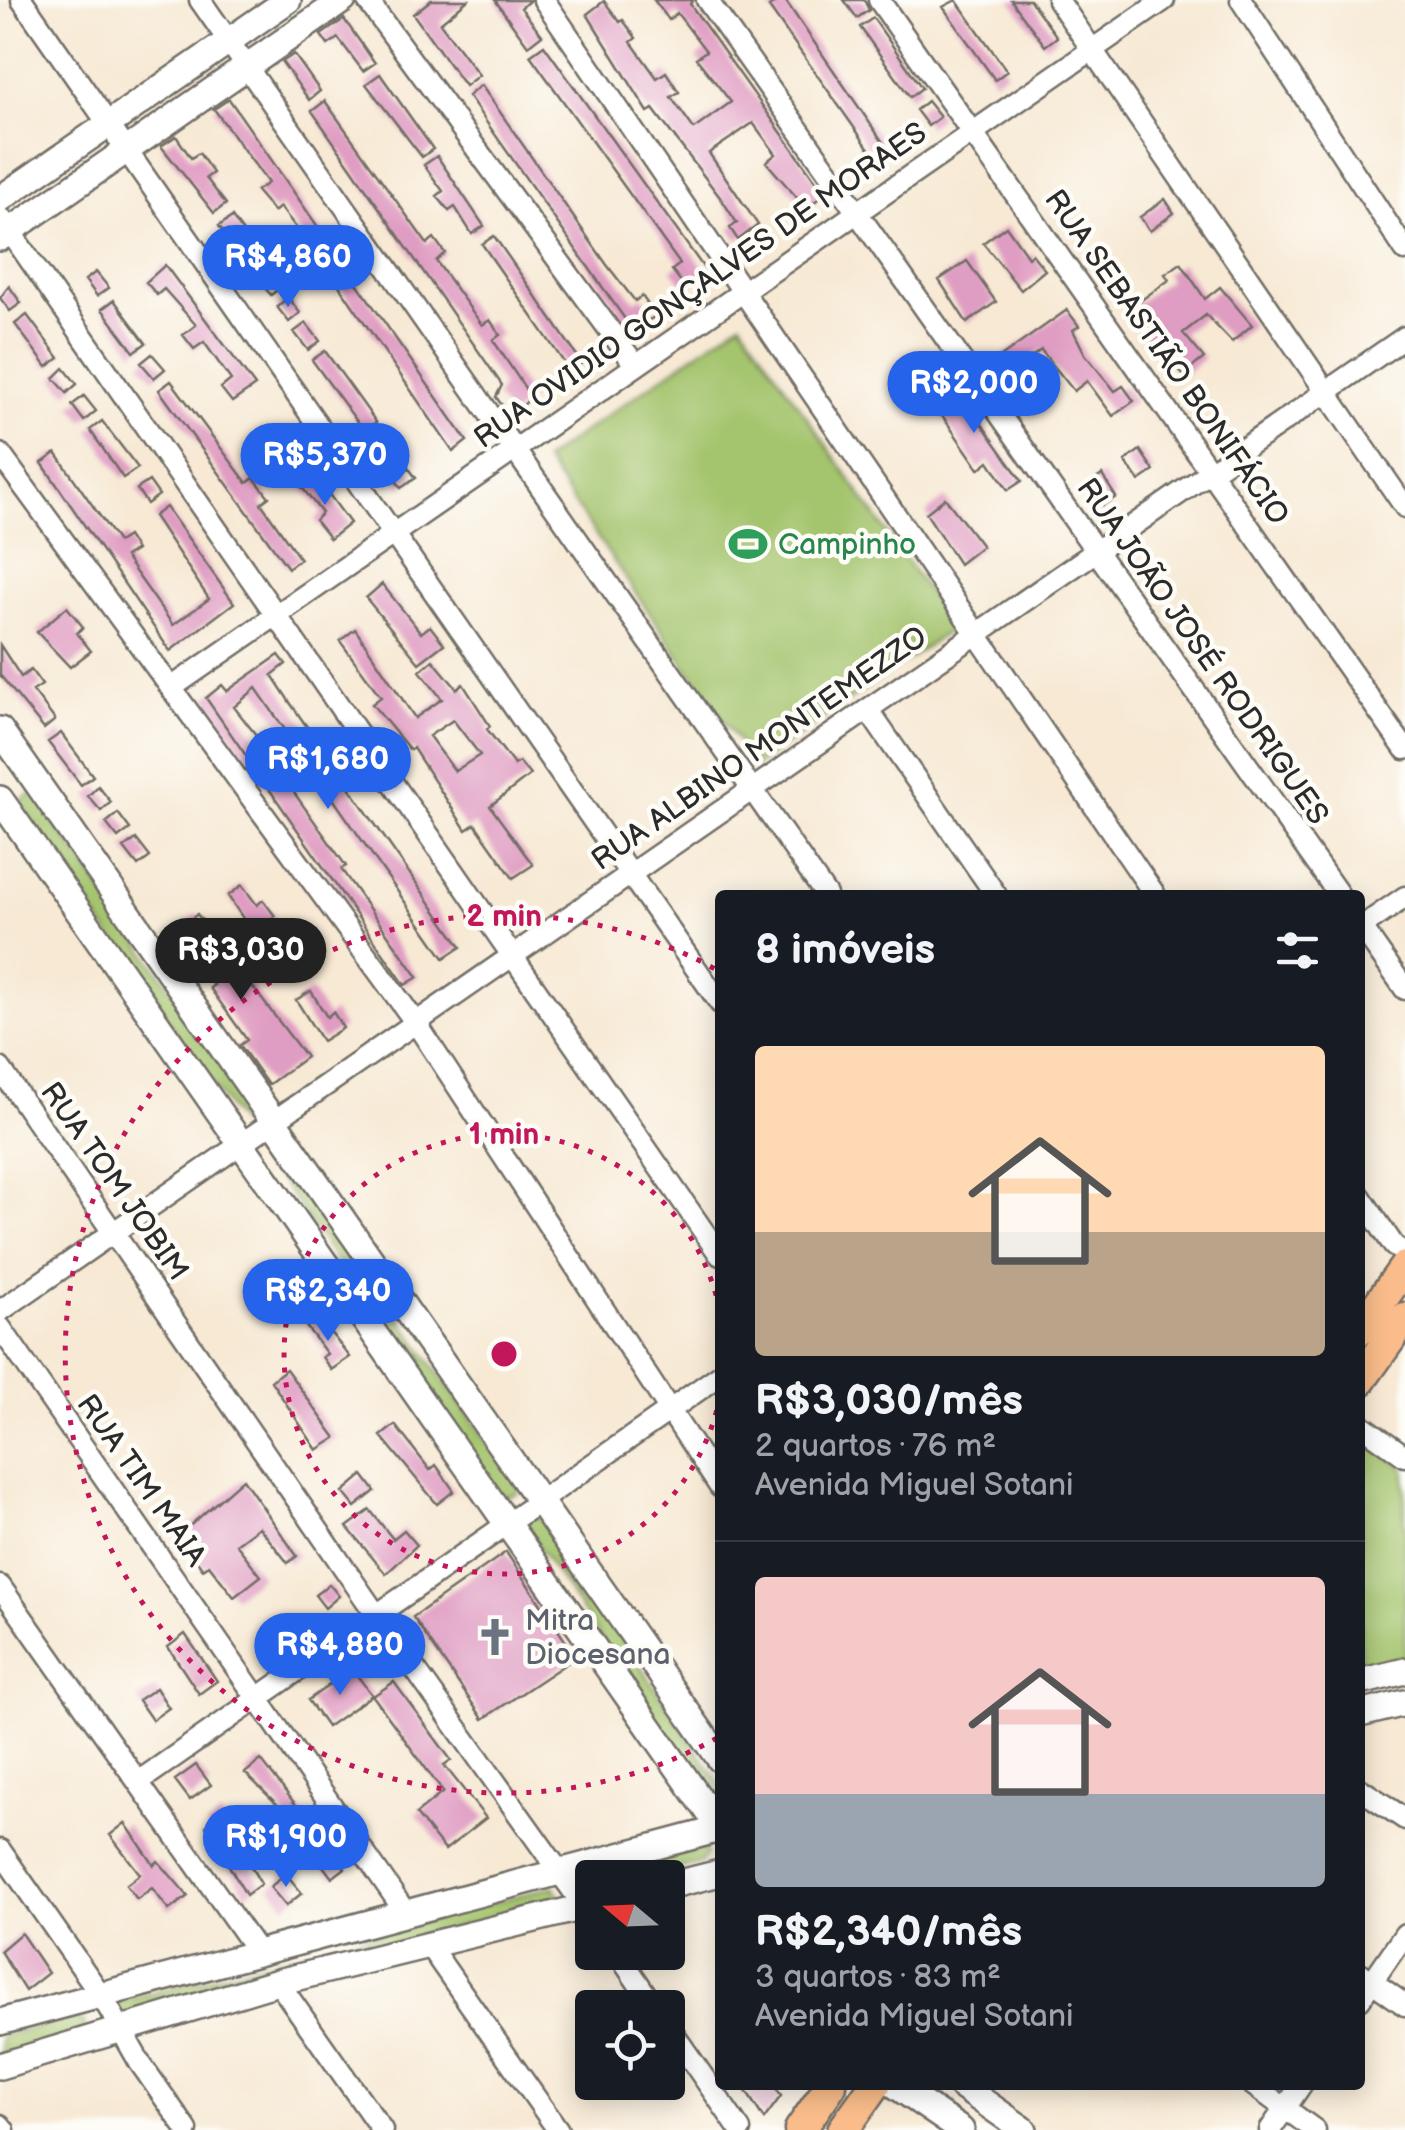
<!DOCTYPE html>
<html lang="pt">
<head>
<meta charset="utf-8">
<style>
	:root { --surface:#171b24; --page:#20242c; --text:#f1f3f6; --muted:#9ea1a6; --line:#363941; --accent:#2563eb }
	body { margin:0; font-family:"Balsamiq Sans",sans-serif; background:var(--page); color:var(--text); height:100vh; display:flex; flex-direction:column; font-size:38px; white-space:nowrap }
	* { box-sizing:border-box; margin:0 }
	p { font-size:32px; color:var(--muted) }
	.icon { flex:none; width:55px; height:55px; fill:none; stroke:currentColor; stroke-width:2; stroke-linecap:round; stroke-linejoin:round }
	.map { position:relative; flex:1; overflow:hidden }
	.panel { position:absolute; left:715px; top:890px; width:650px; height:1200px; display:flex; flex-direction:column; background:var(--surface); border-radius:10px; box-shadow:0 5px 25px #0003 }
	.panel>* { flex:none }
	.needle { width:65px; rotate:289deg }
	.controls { position:absolute; left:575px; top:1860px; display:grid; gap:20px }
	.controls a { display:grid; place-items:center; width:110px; height:110px; border-radius:10px; background:var(--surface); box-shadow:0 5px 25px #0003; font-size:50px }
	.price { position:absolute; translate:-50% -85px; padding:0 22px; border-radius:35px; background:var(--accent); color:#fff; font-size:32px; line-height:65px; filter:drop-shadow(0 2px 5px #0008) }
	.price::after { content:''; position:absolute; left:50%; top:60px; width:30px; height:22px; margin-left:-15px; background:inherit; clip-path:polygon(0 0,100% 0,50% 100%) }
	.price.active { background:#222; color:#fff }
	ul { padding:0; list-style:none }
	li { display:grid; align-content:center; gap:20px; height:530px; padding:0 40px }
	li+li { border-top:2px solid var(--line) }
	li span { display:grid; place-items:center; height:310px; border-radius:10px; color:#555 }
	li>.icon { margin-inline-start:auto }
	span .icon { width:180px; height:180px; fill:#fffc; stroke-width:1 }
	li b { font-size:42px }
	h2 { display:flex; justify-content:space-between; align-items:center; height:120px; padding:0 40px; font-size:42px }
	.map>svg:first-child { display:block }
</style>
</head>
<body>
<div class="map">
<svg width="1405" height="2130" viewBox="0 0 1405 2130">
	<rect width="100%" height="100%" fill="#fdfcf7"/>
	<filter id="ink" filterUnits="userSpaceOnUse"><feTurbulence type="fractalNoise" baseFrequency=".01" numOctaves="2"/><feDisplacementMap in="SourceGraphic" scale="20" xChannelSelector="R" yChannelSelector="G"/><feConvolveMatrix kernelMatrix="1 2 1 2 8 2 1 2 1" color-interpolation-filters="sRGB"/></filter>
	<filter id="wash" filterUnits="userSpaceOnUse"><feTurbulence type="fractalNoise" baseFrequency=".0048" numOctaves="4" result="noise"/><feDisplacementMap in="SourceGraphic" scale="40" xChannelSelector="R" yChannelSelector="G"/><feGaussianBlur stdDeviation="2.25" result="paint"/><feColorMatrix in="noise" values="0 0 0 0 0 0 0 0 0 0 0 0 0 0 0 0 0 1.4 0 .05"/><feComposite in="paint" operator="in"/></filter>
	<g filter="url(#wash)">
		<rect width="100%" height="100%" fill="#f7e9d4"/>
		<!-- green -->
		<path fill="#a4c46d" stroke="#68784c" stroke-width="2.5" d="M741 322 953 628 755 766 544 460Z
			M34 792 259 1115 246 1126 239 1123 21 807 20 801Z
			M270 1137 520 1487 518 1493 500 1498 260 1150Z
			M1360 1436 1405 1469V1657L1360 1668Z
			M532 1516 542 1518 720 1785V1812L523 1525Z
			M700 1846 707 1854 700 1863 646 1877 592 1878V1892L583 1885V1878Z
			M554 1886 559 1895 552 1902 126 2016 117 2009 118 2002Z
			M74 2017 84 2022 85 2032 0 2058V2036Z"/>
		<g id="blocks">
			<!-- building -->
			<path fill="#e09dc3" fill-rule="evenodd" d="M431 0H468L440 23 479 75 465 86 413 14Z
				M495 0H530L521 8 542 35 528 46Z
				M654 0H693L690 4 825 194 806 208 766 162 776 154 753 123 709 153 758 225 738 240 730 228 737 223 722 200 653 109 648 112 587 14 604 1 620 22 623 20 636 38 631 42 657 78 666 72 679 92 671 97 694 129 731 102 696 58 706 51 677 13 669 20Z
				M778 0H785L889 151 877 160 769 7Z
				M844 0H864L869 10 857 18Z
				M956 0 1007 71 995 80 943 7Z
				M1011 0H1030L1057 37 1045 46Z
				M873 18 922 88 910 97 860 27Z
				M344 19 375 63 363 71 338 38 328 45 321 35Z
				M544 45 706 271 685 287 672 270 680 264 530 55Z
				M294 54 320 91 309 100 282 62Z
				M380 74 433 149 422 157 366 84Z
				M481 85 607 265 635 301 642 296 656 316 632 329 468 96Z
				M229 99 467 441 453 452 323 262 280 207 274 212 256 191 268 183 214 109Z
				M325 101 427 244 434 238 445 253 436 261 482 325 490 320 500 335 493 340 531 397 511 418 496 397 502 385 312 111Z
				M927 101 940 117 928 126 916 110Z
				M176 136 191 158 199 153 213 173 206 178 226 204 214 213 161 146Z
				M437 156 484 226 472 234 455 207 449 211 437 196 443 191 424 165Z
				M1165 199 1174 213 1150 231 1140 217Z
				M232 217 263 260 252 269 219 226Z
				M1006 226 1028 257 1032 254 1045 270 1021 290 983 243Z
				M494 236 582 363 570 371 482 244Z
				M967 261 996 302 967 323 939 280Z
				M1181 263 1205 299 1220 287 1252 325 1232 342 1206 315 1183 333 1204 358 1183 375 1162 348 1156 352 1129 309 1169 280 1165 274Z
				M165 265 255 386 232 402 221 388 231 380 204 342 194 349 183 335 196 325 164 289 157 295 146 282Z
				M269 270 282 286 271 295 258 280Z
				M96 272 109 288 97 296 85 280Z
				M9 286 21 303 10 311 0 298Z
				M288 297 300 313 289 322 277 307Z
				M114 300 146 343 134 352 102 309Z
				M1067 310 1079 326 1073 330 1085 354 1115 391 1123 386 1134 401 1113 416 1087 381 1074 391 1041 350 1008 374 998 359Z
				M27 315 59 358 47 367 15 324Z
				M306 323 320 341 308 350 294 332Z
				M325 351 376 422 364 431 312 360Z
				M152 354 165 369 154 378 141 363Z
				M64 368 77 384 67 393 54 378Z
				M171 381 247 483 254 478 269 497 261 503 300 559 288 568 159 390Z
				M954 385 1022 481 1008 490 989 461 979 469 932 401Z
				M84 396 96 411 84 421 72 405Z
				M102 421 138 468 123 478 90 430Z
				M378 426 416 478 401 488 366 436Z
				M1140 450 1154 471 1139 481 1125 461Z
				M56 453 118 542 127 536 136 550 125 557 173 625 209 599 154 516 166 507 234 603 170 651 42 463Z
				M314 474 350 523 330 539 315 520 322 513 300 485Z
				M1102 475 1116 497 1103 505 1089 484Z
				M149 481 159 495 147 504 137 489Z
				M945 498 982 546 959 564 926 513Z
				M382 584 421 633 430 626 444 644 419 663 366 598Z
				M67 607 83 627 77 633 91 651 70 667 37 632Z
				M355 629 415 718 442 699 420 671 433 660 457 689 463 684 490 726 487 729 514 765 519 762 530 775 490 806 533 865 513 878 475 824 466 830 413 748 410 750 372 704 381 697 340 641ZM453 720 480 755 455 771 429 736Z
				M0 645 21 677 31 670 42 685 33 691 55 720 44 729 0 675Z
				M279 655 286 664 272 675 291 704 461 947 444 958 256 688 234 707 282 768 290 787 346 866 341 869 418 977 405 985 206 698 222 685 227 691Z
				M61 733 93 776 81 785 48 742Z
				M98 786 111 802 101 811 88 796Z
				M118 813 130 829 118 838 106 823Z
				M136 839 150 857 138 866 124 848Z
				M242 885 257 905 263 900 275 916 272 918 300 949 277 969 228 896Z
				M197 914 306 1057 268 1085 240 1045 247 1040 210 988 214 985 171 937Z
				M311 991 327 1017 333 1012 343 1028 322 1041 296 1000Z
				M317 1316 350 1357 331 1370 322 1357 327 1354 305 1325Z
				M286 1369 336 1438 317 1450 271 1381Z
				M395 1425 430 1470 436 1465 454 1491 437 1504 381 1436Z
				M363 1475 375 1491 355 1507 343 1492Z
				M243 1479 297 1556 288 1563 259 1527 236 1544 261 1576 234 1597 209 1565 203 1569 192 1554 201 1548 186 1529Z
				M370 1510 393 1539 404 1530 417 1545 386 1574 347 1527Z
				M506 1552 576 1657 483 1719 413 1617Z
				M329 1584 339 1596 325 1608 315 1595Z
				M185 1634 217 1681 199 1694 168 1647Z
				M352 1669 372 1695 327 1727 308 1700Z
				M394 1682 451 1760 444 1765 486 1818 445 1850 416 1814 443 1792 373 1696Z
				M156 1688 169 1708 152 1720 138 1700Z
				M261 1760 345 1868 332 1878 277 1804 245 1773Z
				M196 1765 211 1785 190 1800 175 1780Z
				M221 1815 261 1884 246 1895 206 1826Z
				M125 1823 154 1865 158 1861 188 1896 169 1910 152 1888 137 1899 126 1885 140 1874 110 1835Z
				M286 1874 302 1893 286 1906 270 1887Z
				M21 1933 48 1973 25 1991 0 1951Z
				M742 2085H774L781 2096 764 2119Z"/>
		</g>
	</g>
	<g filter="url(#ink)">
		<use href="#blocks" fill-opacity="0" stroke="#726e66" stroke-width="2.5"/>
		<g fill="none" stroke-linecap="round" stroke-linejoin="round">
			<!-- minor casing -->
			<g stroke="#726e66" stroke-width="25">
				<path id="minor" d="M22 0 720 1003
					M200 0 826 895
					M367 0 636 366
					M544 0 1155 895
					M707 0 1339 895
					M879 0 1405 749
					M1058 0 1405 507
					M1241 0 1405 250
					M0 217 720 1255
					M0 454 416 1023 720 1487
					M171 688 1164 0
					M868 710 996 895
					M1360 925 1405 989
					M1360 928 1405 897
					M0 1068 377 1616 591 1916
					M1360 1196 1394 1246 1405 1253
					M0 1311 1405 337
					M0 1327 406 1913
					M1360 1424 1405 1456
					M0 1586 256 1950
					M138 1782 720 1375
					M1360 1789 1405 1819
					M0 1850 103 1998 140 2063 187 2130
					M428 1944 558 2130
					M617 1952 655 2008
					M1360 1973 1405 2005
					M278 1982 382 2130
					M1360 1999 1405 1934
					M668 2026 740 2130
					M1253 2085 1315 2130
					M0 2125 4 2130
					M1270 2130 1301 2085"/>
			</g>
			<!-- tertiary casing -->
			<g stroke="#726e66" stroke-width="30">
				<path id="tertiary" d="M0 199 288 0
					M0 238 343 0
					M0 730 720 1759
					M0 799 720 1828
					M1360 1682 1405 1671
					M1360 1714 1405 1703
					M668 1886 720 1873
					M0 2022 720 1829
					M0 2066 278 1982 592 1905
					M895 2085 961 2130
					M960 2085 1024 2130"/>
			</g>
			<!-- primary casing -->
			<g stroke="#726e66" stroke-width="35">
				<path id="primary" d="M1360 1330 1405 1267
					M1360 1381 1405 1318
					M800 2130 831 2085
					M843 2130 875 2085"/>
			</g>
			<!-- minor -->
			<use href="#minor" stroke="#fff" stroke-width="20"/>
			<!-- tertiary -->
			<use href="#tertiary" stroke="#fff" stroke-width="25"/>
			<!-- primary -->
			<use href="#primary" stroke="#f9bc8a" stroke-width="30"/>
		</g>
	</g>
	<!-- distance rings -->
	<g fill="none" stroke="#c2185b" stroke-width="5" stroke-dasharray="5 10">
		<path d="M720 1396A220 220 0 1 1 720 1312"/>
		<path d="M717 1738A439 439 0 1 1 717 970"/>
	</g>
	<!-- icons -->
	<defs>
		<g id="stadium-bare" transform="scale(3)"><path d="M0-5a6.5 5 0 1 0 0 10a6.5 5 0 1 0 0-10ZM-3.5-1.8h7v3.6h-7Z" fill="#2e9e5b" stroke="#fdfcf7" stroke-width="2.5" paint-order="stroke"/></g>
		<g id="church-bare" transform="scale(3)"><path d="M-1.2-6h2.4v3.5h3.3v2.4h-3.3V6h-2.4V-.1h-3.3v-2.4h3.3Z" fill="#6b7280" stroke="#fdfcf7" stroke-width="2.5" paint-order="stroke"/></g>
	</defs>
	<g fill-rule="evenodd">
		<use href="#stadium-bare" x="748" y="544"/>
		<use href="#church-bare" x="495" y="1637"/>
	</g>
	<g text-anchor="middle" stroke-width="9" stroke-linejoin="round" paint-order="stroke">
		<!-- street labels -->
		<g font-size="30" fill="#2b2b2b" stroke="#fdfcf7">
			<text transform="translate(700 285) rotate(-35)" y="10">RUA OVIDIO GONÇALVES DE MORAES</text>
			<text transform="translate(1167 357) rotate(55)" y="10">RUA SEBASTIÃO BONIFÁCIO</text>
			<text transform="translate(1203 651) rotate(55)" y="10">RUA JOÃO JOSÉ RODRIGUES</text>
			<text transform="translate(759 748) rotate(-35)" y="10">RUA ALBINO MONTEMEZZO</text>
			<text transform="translate(115 1181) rotate(55)" y="10">RUA TOM JOBIM</text>
			<text transform="translate(142 1480) rotate(55)" y="10">RUA TIM MAIA</text>
		</g>
		<!-- leisure labels -->
		<g font-size="30" fill="#27864d" stroke="#fdfcf7" text-anchor="start">
			<text x="778" y="554">Campinho</text>
		</g>
		<!-- worship labels -->
		<g font-size="30" fill="#5b616d" stroke="#fdfcf7" text-anchor="start">
			<text x="525" y="1630">Mitra<tspan x="525" dy="34">Diocesana</tspan></text>
		</g>
	</g>
	<circle cx="504" cy="1354" r="15" fill="#c2185b" stroke="#fdfcf7" stroke-width="5"/>
	<g font-size="30" text-anchor="middle" font-weight="bold" fill="#c2185b" stroke="#fdfcf7" stroke-width="9" stroke-linejoin="round" paint-order="stroke">
		<text x="504" y="926">2 min</text>
		<text x="504" y="1144">1 min</text>
	</g>
</svg>
<div class="controls">
<a><svg class="needle" viewBox="-14 -14 28 28"><path d="M0-13l5 13h-10z" fill="#e53935"/><path d="M0 13l5-13h-10z" fill="#9ea1a6"/></svg></a>
<a><svg class="icon" aria-label="locate" viewBox="0 0 24 24"><circle cx="12" cy="12" r="6"/><path d="M12 2v4M12 18v4M2 12h4M18 12h4"/></svg></a>
</div>
<b class="price" style="left:288px;top:310px">R$4,860</b>
<b class="price" style="left:974px;top:436px">R$2,000</b>
<b class="price" style="left:325px;top:508px">R$5,370</b>
<b class="price" style="left:328px;top:812px">R$1,680</b>
<b class="price active" style="left:241px;top:1003px">R$3,030</b>
<b class="price" style="left:328px;top:1344px">R$2,340</b>
<b class="price" style="left:340px;top:1698px">R$4,880</b>
<b class="price" style="left:286px;top:1890px">R$1,900</b>
<section class="panel">
<h2>8 imóveis<svg class="icon" aria-label="filters" viewBox="0 0 24 24"><path d="M4 7h16M4 17h16"/><circle cx="9" cy="7" r="2"/><circle cx="15" cy="17" r="2"/></svg></h2>
<ul>
<li><span style="background:linear-gradient(#ffd9b3 60%,#b9a48a 0)"><svg class="icon" aria-label="home" viewBox="0 0 24 24"><path d="M3 11l9-7 9 7M6 9v11h12V9"/></svg></span><div><b>R$3,030/mês</b><p>2 quartos · 76 m²</p><p>Avenida Miguel Sotani</p></div></li>
<li><span style="background:linear-gradient(#f6c9c9 70%,#9aa5b1 0)"><svg class="icon" aria-label="home" viewBox="0 0 24 24"><path d="M3 11l9-7 9 7M6 9v11h12V9"/></svg></span><div><b>R$2,340/mês</b><p>3 quartos · 83 m²</p><p>Avenida Miguel Sotani</p></div></li>
</ul>
</section>
</div>
</body>
</html>
